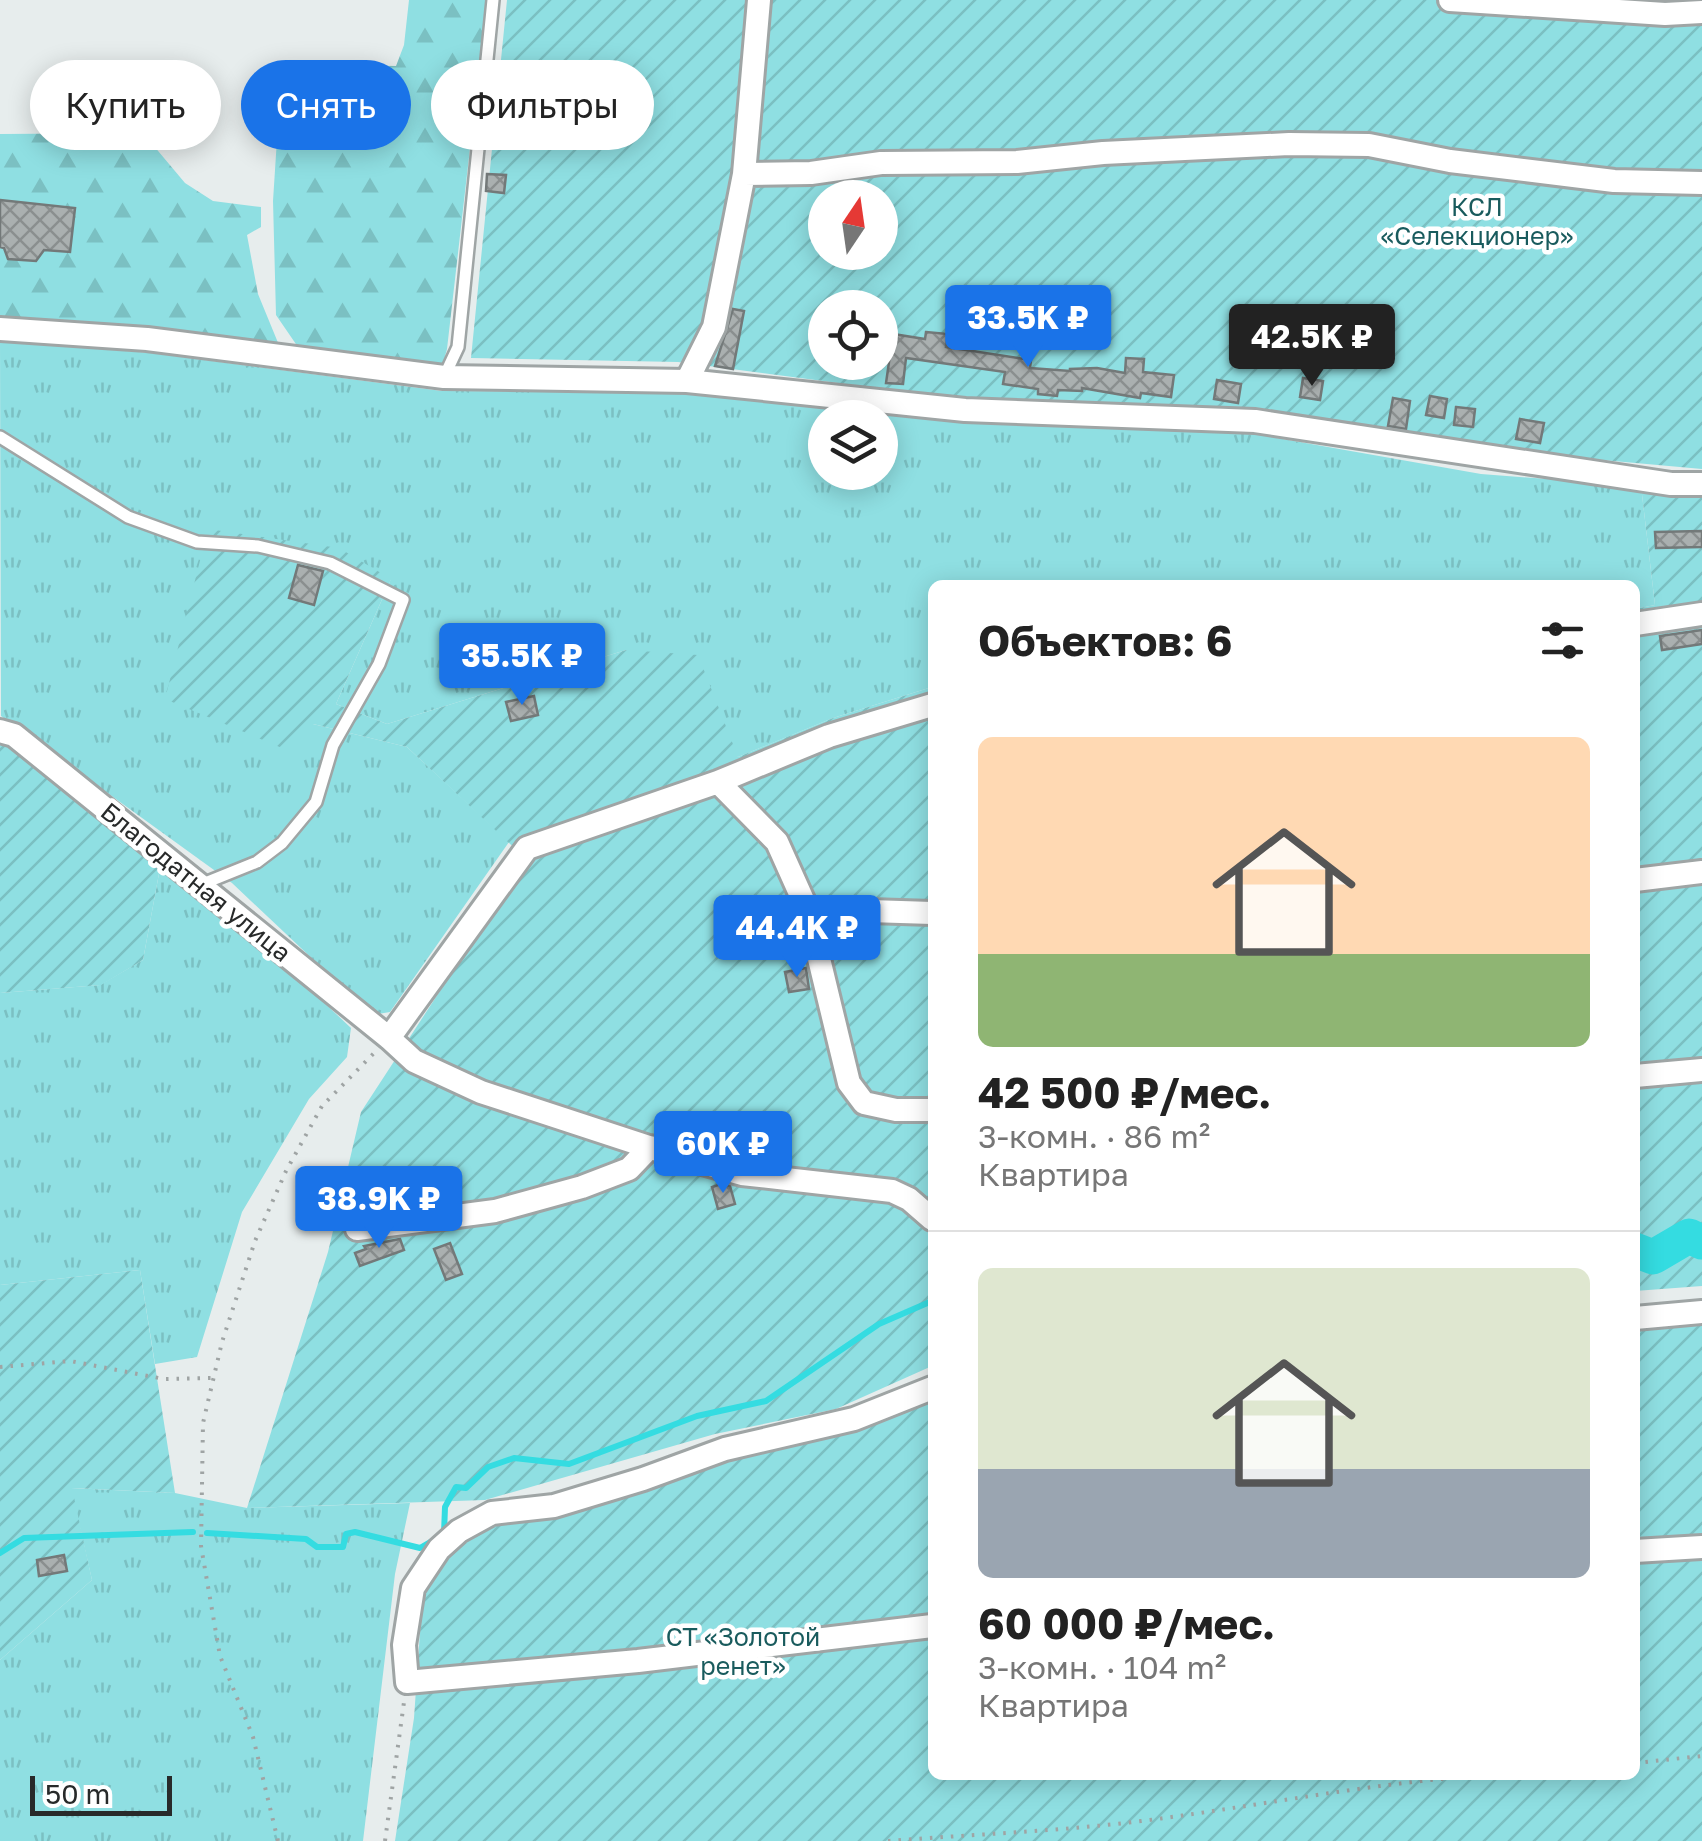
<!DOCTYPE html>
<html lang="ru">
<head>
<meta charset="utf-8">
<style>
	:root { --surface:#fff; --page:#f2f2f2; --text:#222; --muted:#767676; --line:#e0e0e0; --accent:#1a73e8 }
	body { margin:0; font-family:"Golos Text",sans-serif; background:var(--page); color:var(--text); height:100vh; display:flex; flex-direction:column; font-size:38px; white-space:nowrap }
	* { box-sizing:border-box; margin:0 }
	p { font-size:32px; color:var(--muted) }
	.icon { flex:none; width:55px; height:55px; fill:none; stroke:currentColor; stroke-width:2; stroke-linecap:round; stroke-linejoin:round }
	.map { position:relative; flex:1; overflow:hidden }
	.drawer { position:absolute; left:928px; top:580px; width:712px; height:1200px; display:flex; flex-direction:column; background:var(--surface); border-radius:15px; box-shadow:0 5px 25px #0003 }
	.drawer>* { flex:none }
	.banner { position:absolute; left:30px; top:60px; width:748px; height:90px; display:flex; gap:20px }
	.needle { width:65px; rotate:13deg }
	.controls { position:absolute; left:808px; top:180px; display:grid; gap:20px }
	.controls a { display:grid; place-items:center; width:90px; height:90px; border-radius:50%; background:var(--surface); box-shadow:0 5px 25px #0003; font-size:50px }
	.scale { position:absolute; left:30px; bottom:25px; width:142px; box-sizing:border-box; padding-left:10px; border:5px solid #282a2a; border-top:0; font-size:28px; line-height:35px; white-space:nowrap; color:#282a2a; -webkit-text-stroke:8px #fff; paint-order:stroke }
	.price { position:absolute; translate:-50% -85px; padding:0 22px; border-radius:10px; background:var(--accent); color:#fff; font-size:32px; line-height:65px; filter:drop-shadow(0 2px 5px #0008) }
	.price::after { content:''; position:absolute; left:50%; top:60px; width:30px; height:22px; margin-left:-15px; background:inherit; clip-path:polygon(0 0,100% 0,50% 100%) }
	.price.current { background:#222; color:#fff }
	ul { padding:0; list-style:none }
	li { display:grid; align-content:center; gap:20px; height:530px; padding:0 50px }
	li+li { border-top:2px solid var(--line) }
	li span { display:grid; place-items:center; height:310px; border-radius:15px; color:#555 }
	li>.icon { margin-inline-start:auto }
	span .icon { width:180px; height:180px; fill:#fffc; stroke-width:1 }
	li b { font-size:42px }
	h2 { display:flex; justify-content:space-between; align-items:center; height:120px; padding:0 50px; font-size:42px }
	.tag { padding:0 35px; border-radius:45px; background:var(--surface); box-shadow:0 5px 25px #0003; font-size:35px; line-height:90px }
	.tag.current { background:var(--accent); color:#fff }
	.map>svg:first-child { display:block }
</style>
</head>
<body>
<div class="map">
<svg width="1702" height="1841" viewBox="0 0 1702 1841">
	<defs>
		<pattern id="grass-tufts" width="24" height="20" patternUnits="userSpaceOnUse" patternTransform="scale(2.5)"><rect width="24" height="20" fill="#8fdfe2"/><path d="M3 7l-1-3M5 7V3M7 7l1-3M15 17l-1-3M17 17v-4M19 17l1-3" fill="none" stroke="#7bc0c2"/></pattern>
		<pattern id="forest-firs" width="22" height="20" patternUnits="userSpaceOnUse" patternTransform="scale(2.5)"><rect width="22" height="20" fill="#8fdfe2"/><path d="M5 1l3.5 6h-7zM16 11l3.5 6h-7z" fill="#7bc0c2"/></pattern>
		<pattern id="garden-furrows" width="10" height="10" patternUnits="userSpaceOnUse" patternTransform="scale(2.5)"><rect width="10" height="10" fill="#8fdfe2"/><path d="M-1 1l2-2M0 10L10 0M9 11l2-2" fill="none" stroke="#7bc0c2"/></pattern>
		<pattern id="building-cross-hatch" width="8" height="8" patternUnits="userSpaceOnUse" patternTransform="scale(2.5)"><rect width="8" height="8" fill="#aab0b0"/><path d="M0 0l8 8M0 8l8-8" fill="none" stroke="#8a8f8f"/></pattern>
	</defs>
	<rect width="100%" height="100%" fill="#e7eded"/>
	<!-- grass -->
	<path fill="url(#grass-tufts)" fill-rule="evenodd" d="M0 341 151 353 442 391 693 392 962 423 1255 434 1481 474 1641 486 1655 605 1635 609V585H932V687L833 718 738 757 626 650 387 724 336 704 391 579 313 724 407 747 509 842 390 1012 372 1015 232 883 1 716ZM825 418H880V472H825Z
		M160 868 297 977 351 1028 347 1057 309 1099 242 1212 197 1357 155 1364 140 1270 0 1285V993L100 985 143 960Z
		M71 1488 175 1493 247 1508 410 1503 395 1574 363 1841H0V1660L92 1580Z"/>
	<!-- forest -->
	<path fill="url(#forest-firs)" d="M409 0H487L447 349 443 364 433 368 300 350 276 315 273 201 281 77C314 58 359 66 396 66L404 45Z
		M143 133 185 183 213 201 261 207V227L247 235 258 294 281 350 0 323V134Z"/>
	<!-- garden -->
	<path fill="url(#garden-furrows)" fill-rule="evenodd" d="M507 0H1702V469L1525 453 1211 411 945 397 678 362 471 358ZM825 198H880V252H825ZM825 308H880V362H825Z
		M1641 486 1702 489V1286L1635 1291V609L1655 605Z
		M208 529 339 548 391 579 336 704 387 724 626 650 698 655 738 757 833 718 932 687V1366L836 1409 715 1434 485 1500 247 1508 328 1252 361 1112 526 859 407 747 313 724 294 753 165 699Z
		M0 744 8 746 160 868 143 960 101 985 0 993Z
		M140 1270 175 1493 72 1488 92 1580 0 1660V1285Z
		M1702 1317V1841H395L414 1718 421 1618 428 1580 450 1552 484 1526 555 1516 932 1393V1775H1635V1322Z"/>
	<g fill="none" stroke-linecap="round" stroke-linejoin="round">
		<!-- stream -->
		<path stroke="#34dce1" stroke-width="6" d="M207 1533 306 1539 317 1547H343L346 1534 355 1532 420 1548 444 1534 445 1507 456 1487 466 1488 488 1467 514 1458 569 1464 697 1416 766 1401 879 1324 932 1301
			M0 1553 24 1538 193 1532"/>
		<!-- river -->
		<path stroke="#34dce1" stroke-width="35" d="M1635 1250 1653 1257 1689 1236 1702 1242"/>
	</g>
	<!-- building -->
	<path fill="url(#building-cross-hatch)" stroke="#737979" stroke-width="2.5" d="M487 174 506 175 504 193 486 191Z
		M0 200 75 208 70 252 44 250 36 261 8 259 4 248 0 247Z
		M733 309 744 311 733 369 715 366Z
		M926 332 948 334 946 347 1031 360 1030 368 1070 371V369L1097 368 1125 373 1126 358 1144 359 1143 372 1174 375 1171 397 1141 393 1140 398 1082 388V391L1058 390 1057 396 1038 394V389L1003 384 1005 372 906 358 903 384 886 383 893 334 925 339Z
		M1303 378 1323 381 1320 400 1300 397Z
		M1217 380 1241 384 1238 403 1214 399Z
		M1430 396 1447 399 1444 418 1426 415Z
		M1393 398 1410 401 1406 429 1388 426Z
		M1456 407 1475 409 1473 427 1454 425Z
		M1520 419 1544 423 1540 443 1516 439Z
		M1702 531V547L1656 548 1655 532Z
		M298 565 323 571 314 605 289 598Z
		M1702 630V644L1662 650 1660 636Z
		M534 696 538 715 511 721 506 702Z
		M806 968 809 989 789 992 785 972Z
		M721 1184 730 1186 735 1204 718 1209 712 1187Z
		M400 1239 404 1250 360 1266 355 1253 366 1249 364 1246Z
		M450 1243 462 1274 446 1280 434 1249Z
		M64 1555 67 1571 39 1576 37 1560Z"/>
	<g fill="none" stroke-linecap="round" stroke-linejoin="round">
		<!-- service casing -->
		<g stroke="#9fa5a5" stroke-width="16">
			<path id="service" d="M444 377 458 347 493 0
				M0 437 128 517 197 542 258 546 330 563 403 600 379 664 333 745 316 802 282 843 257 862 200 885"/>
		</g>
		<!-- minor casing -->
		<g stroke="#9fa5a5" stroke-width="28">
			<path id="minor" d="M1450 0 1665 14 1702 12
				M744 174 811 173 881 163 1017 162 1103 153 1289 144 1369 145 1450 161 1614 181 1702 183
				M0 329 147 339 444 377 687 381 714 327 744 174 759 0
				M687 381 965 410 1255 421 1671 484H1702
				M1635 624 1702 614
				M0 731 14 735 389 1038 414 1061 481 1092 670 1154 742 1174 892 1191 909 1199 932 1219
				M718 782 777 842 807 909 849 1083 864 1103 896 1110H932
				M1635 880 1702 872
				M807 909 932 913
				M389 1038 527 848 718 782 829 736 932 705
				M1635 1076 1702 1070
				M357 1229 495 1211 582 1187 629 1169 650 1147
				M1635 1318 1702 1312
				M932 1388 854 1419 725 1449 643 1479 554 1506 492 1513 459 1531 439 1549 413 1588 404 1645 407 1682 638 1661 932 1626
				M1635 1551 1702 1547"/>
		</g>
		<!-- path -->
		<path stroke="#9fa4a4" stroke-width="4" stroke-dasharray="2.5 8" stroke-linecap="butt" d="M0 1367 70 1361 164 1379 214 1378
			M1635 1763 1702 1756
			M278 1841 253 1737 220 1656 201 1546 203 1423 222 1342 255 1241 286 1171 322 1106 375 1052
			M385 1841 404 1702
			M888 1841C964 1835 1040 1832 1116 1824 1242 1810 1367 1782 1494 1775"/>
		<!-- service -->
		<use href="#service" stroke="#fff" stroke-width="11"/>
		<!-- minor -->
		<use href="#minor" stroke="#fff" stroke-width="22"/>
	</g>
	<g text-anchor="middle" stroke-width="9" stroke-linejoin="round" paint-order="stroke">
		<!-- park labels -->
		<g font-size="25" fill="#195b5d" stroke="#fff">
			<text x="1477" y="216">КСЛ<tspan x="1477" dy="29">«Селекционер»</tspan></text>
			<text x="743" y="1646">СТ «Золотой<tspan x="743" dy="29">ренет»</tspan></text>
		</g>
		<!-- street labels -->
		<g font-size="25" fill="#282a2a" stroke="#fff">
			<text transform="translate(196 882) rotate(39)" y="9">Благодатная улица</text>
		</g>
	</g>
</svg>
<div class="controls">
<a><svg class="needle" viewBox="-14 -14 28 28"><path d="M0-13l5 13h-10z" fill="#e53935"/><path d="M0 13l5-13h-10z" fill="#767676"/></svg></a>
<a><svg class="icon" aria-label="locate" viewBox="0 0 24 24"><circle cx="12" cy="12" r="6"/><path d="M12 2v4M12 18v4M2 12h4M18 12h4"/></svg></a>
<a><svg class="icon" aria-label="layers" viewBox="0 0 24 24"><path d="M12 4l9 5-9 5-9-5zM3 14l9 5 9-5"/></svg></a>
</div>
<div class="scale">50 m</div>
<b class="price" style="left:1028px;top:370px">33.5K ₽</b>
<b class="price current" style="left:1312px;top:389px">42.5K ₽</b>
<b class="price" style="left:522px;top:708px">35.5K ₽</b>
<b class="price" style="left:797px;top:980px">44.4K ₽</b>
<b class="price" style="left:723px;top:1196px">60K ₽</b>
<b class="price" style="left:379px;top:1251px">38.9K ₽</b>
<div class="banner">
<a class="tag">Купить</a>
<a class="tag current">Снять</a>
<a class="tag">Фильтры</a>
</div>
<section class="drawer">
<h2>Объектов: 6<svg class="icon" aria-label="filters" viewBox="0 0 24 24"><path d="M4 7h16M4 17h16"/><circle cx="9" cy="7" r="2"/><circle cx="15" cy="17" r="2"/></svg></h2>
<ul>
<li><span style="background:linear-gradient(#ffd9b3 70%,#8fb573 0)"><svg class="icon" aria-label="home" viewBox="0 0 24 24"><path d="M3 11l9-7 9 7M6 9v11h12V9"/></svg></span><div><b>42 500 ₽/мес.</b><p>3-комн. · 86 m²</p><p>Квартира</p></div></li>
<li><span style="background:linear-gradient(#dfe7d0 65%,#9aa5b1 0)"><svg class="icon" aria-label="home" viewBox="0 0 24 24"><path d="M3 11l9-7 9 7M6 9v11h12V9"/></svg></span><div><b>60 000 ₽/мес.</b><p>3-комн. · 104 m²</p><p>Квартира</p></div></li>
</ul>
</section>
</div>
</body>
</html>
